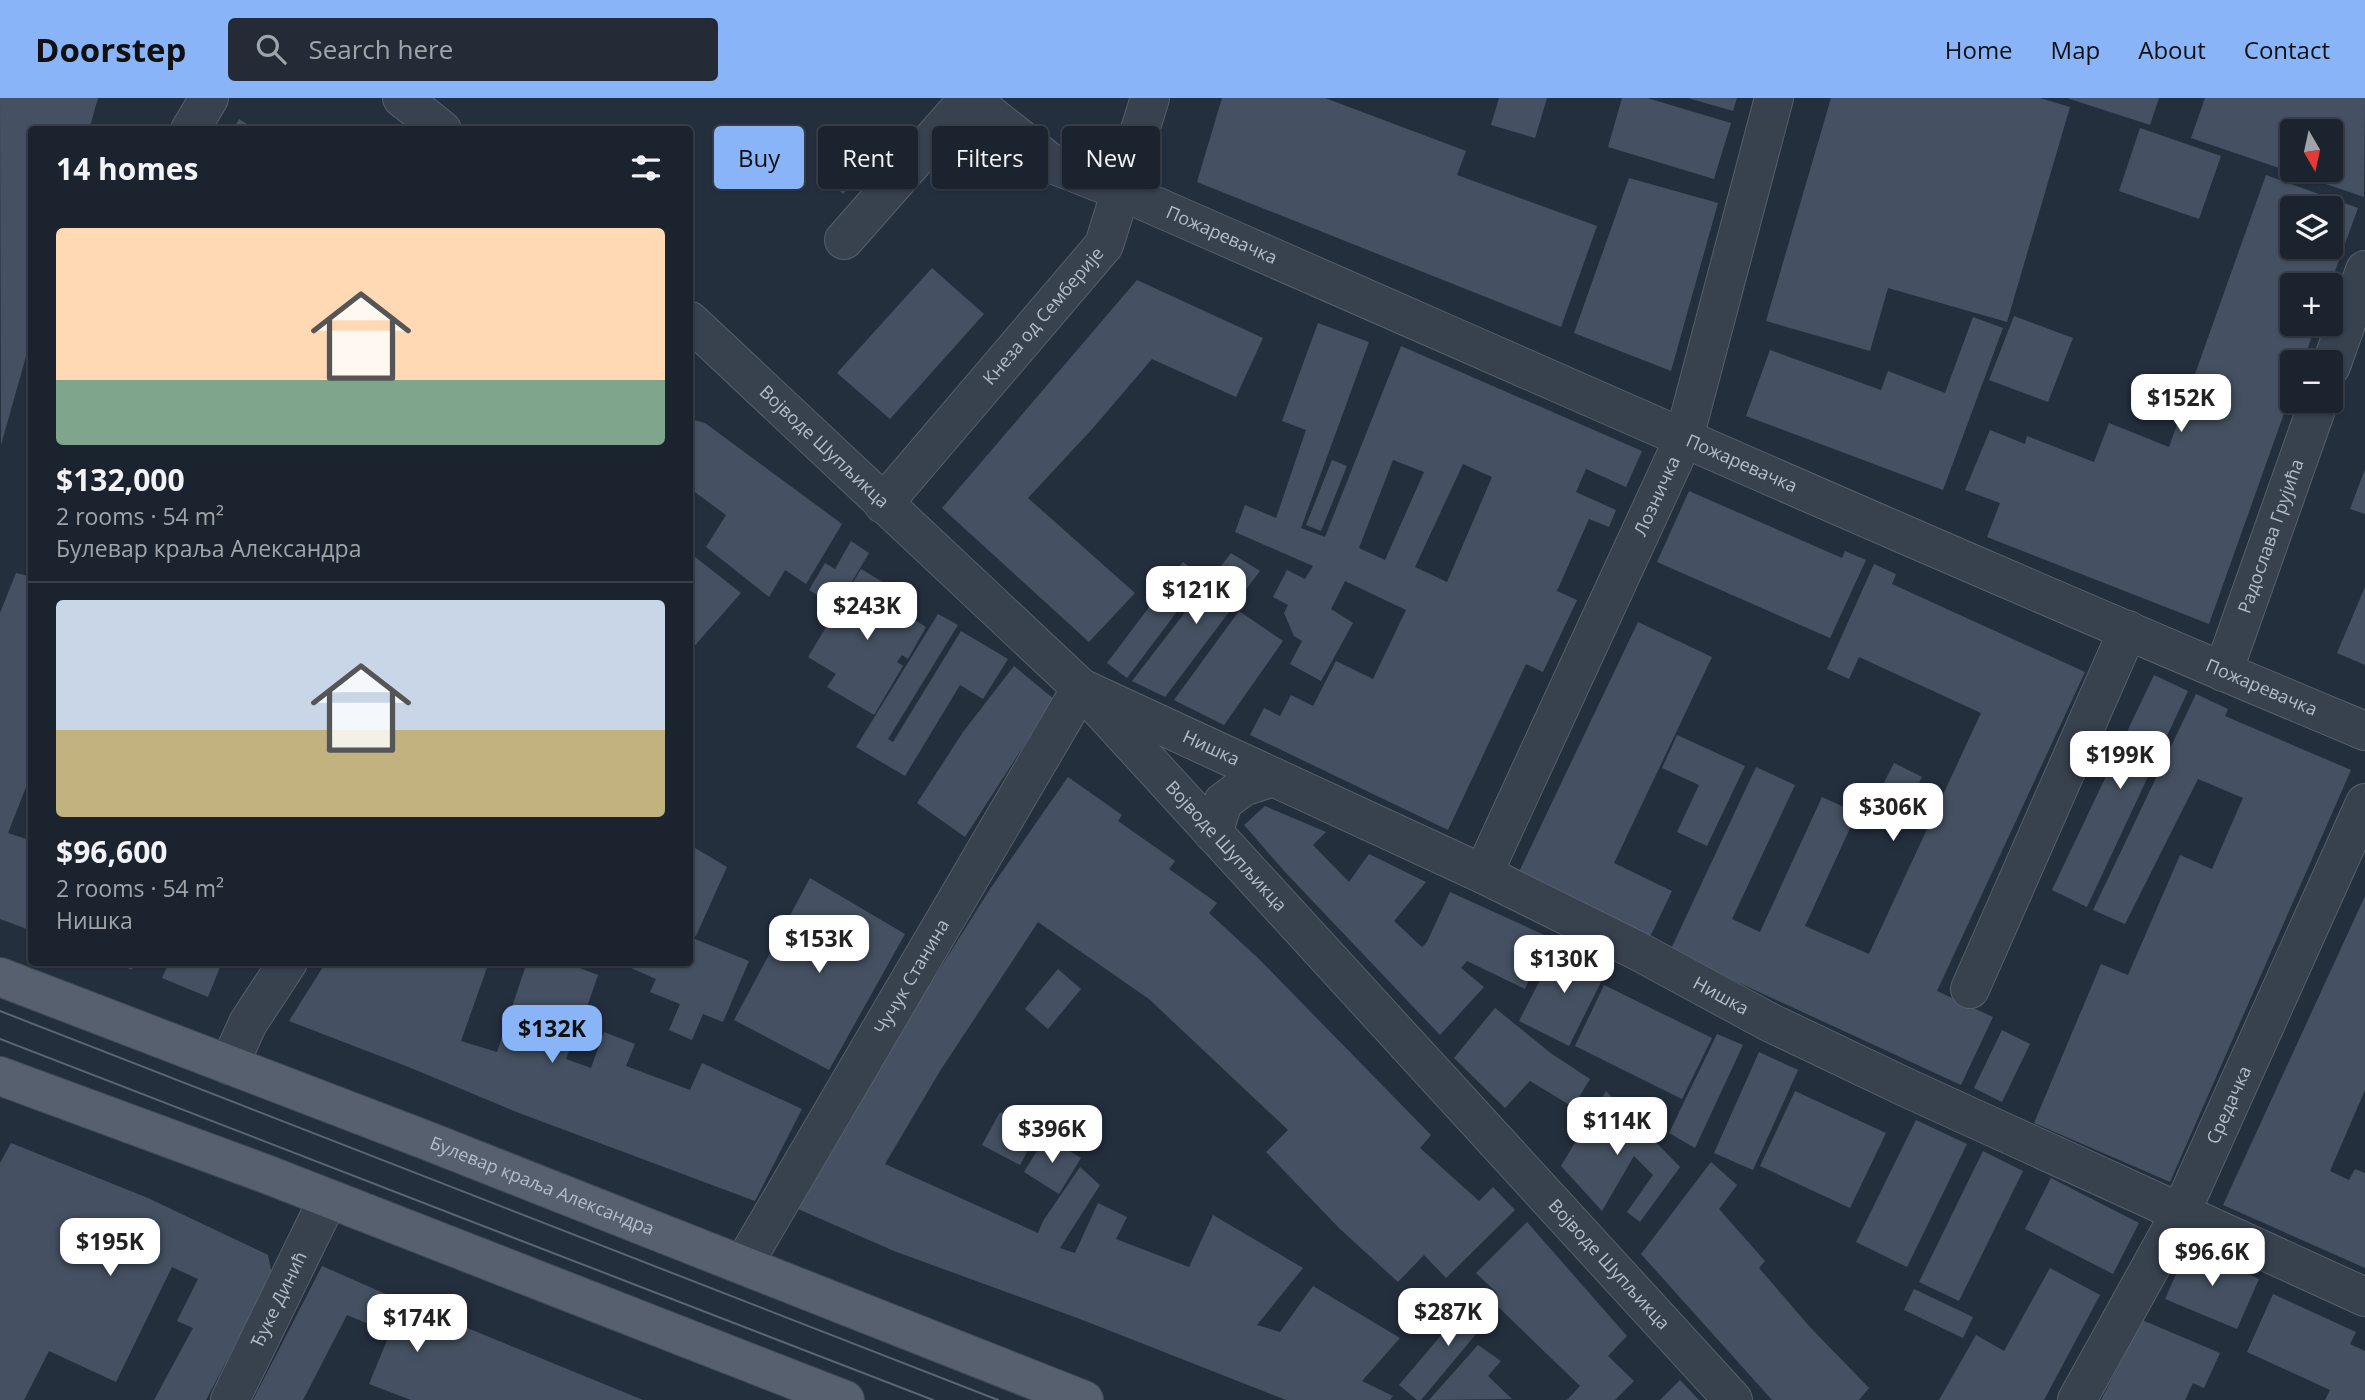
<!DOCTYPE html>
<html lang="en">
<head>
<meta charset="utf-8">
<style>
	:root { --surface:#1b232e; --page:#242b36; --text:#f1f3f6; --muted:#a0a4aa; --line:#39404a; --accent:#8ab4f8 }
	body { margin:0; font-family:"Open Sans",sans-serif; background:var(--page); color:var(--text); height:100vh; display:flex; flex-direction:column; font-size:26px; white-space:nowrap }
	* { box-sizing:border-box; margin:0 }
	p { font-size:23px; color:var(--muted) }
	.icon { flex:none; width:38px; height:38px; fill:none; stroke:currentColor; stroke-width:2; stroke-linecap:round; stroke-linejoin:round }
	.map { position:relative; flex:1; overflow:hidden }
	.panel { position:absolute; left:28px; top:28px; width:665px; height:840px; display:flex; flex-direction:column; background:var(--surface); border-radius:7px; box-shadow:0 2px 5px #0004,0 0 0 2px var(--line) }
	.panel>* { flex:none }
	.hud { position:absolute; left:714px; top:28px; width:665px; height:63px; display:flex; gap:14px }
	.needle { width:46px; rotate:171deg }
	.tools { position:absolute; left:2280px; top:21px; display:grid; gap:14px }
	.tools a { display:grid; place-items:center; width:63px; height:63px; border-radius:7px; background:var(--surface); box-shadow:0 2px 5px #0004,0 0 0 2px var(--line); font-size:35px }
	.price { position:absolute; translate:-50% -60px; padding:0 16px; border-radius:14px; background:#fff; color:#222; font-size:23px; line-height:46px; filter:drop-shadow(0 2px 4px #0008) }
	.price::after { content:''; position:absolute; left:50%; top:42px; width:21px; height:16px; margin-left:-10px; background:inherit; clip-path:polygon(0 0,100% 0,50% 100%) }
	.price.selected { background:var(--accent); color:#111 }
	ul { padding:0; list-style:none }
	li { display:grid; align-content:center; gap:14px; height:371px; padding:0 28px }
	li+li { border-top:2px solid var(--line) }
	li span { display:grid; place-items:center; height:217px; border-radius:7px; color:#555 }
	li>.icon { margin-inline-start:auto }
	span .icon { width:126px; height:126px; fill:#fffc; stroke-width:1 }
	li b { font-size:30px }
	h2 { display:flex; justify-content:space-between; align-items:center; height:84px; padding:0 28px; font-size:30px }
	.pill { padding:0 24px; border-radius:7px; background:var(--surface); box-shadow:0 2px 5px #0004,0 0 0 2px var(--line); font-size:24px; line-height:63px }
	.pill.selected { background:var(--accent); color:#111 }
	header { display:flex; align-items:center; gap:42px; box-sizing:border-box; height:98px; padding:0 35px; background:var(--accent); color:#111 }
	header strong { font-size:33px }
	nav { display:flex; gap:38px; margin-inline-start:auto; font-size:24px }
	.search { width:490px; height:63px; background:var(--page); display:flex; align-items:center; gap:18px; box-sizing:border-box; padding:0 24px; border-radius:7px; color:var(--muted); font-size:26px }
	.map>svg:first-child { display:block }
</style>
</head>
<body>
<header>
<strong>Doorstep</strong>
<div class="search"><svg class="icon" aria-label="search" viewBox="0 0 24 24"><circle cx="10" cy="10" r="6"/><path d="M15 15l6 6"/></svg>Search here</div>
<nav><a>Home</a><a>Map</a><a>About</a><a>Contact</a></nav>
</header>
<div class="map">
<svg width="2365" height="1302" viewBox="0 0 2365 1302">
	<rect width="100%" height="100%" fill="#242f3e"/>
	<!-- building -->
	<path fill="#455162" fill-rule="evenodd" d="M0 0H98L89 32H32V237L1 347Z
		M1222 0H1325L1466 53 1457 77 1597 128 1561 229 1197 84Z
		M1499 0H1547L1535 40 1491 27Z
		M1622 0H1647L1731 25 1714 81 1608 49Z
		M1688 0H1737L1733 13Z
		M1831 0H2040L2070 9 2007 224 1888 190 1870 253 1766 223Z
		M2067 0H2159L2150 27Z
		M2205 0H2365L2364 99 2191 40ZM2292 33H2331V72H2292Z
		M239 21 257 32H233Z
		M2140 30 2221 58 2199 121 2119 93Z
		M855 41 876 60 843 96 822 76Z
		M2266 77 2358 110 2330 187H2292V226H2316L2303 264H2292V293L2209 526 1987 439 2000 405 1965 392 1990 332 2025 346 2027 338 2094 364 2109 325 2169 349ZM2292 110H2331V149H2292Z
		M1629 80 1718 105 1671 273 1574 235Z
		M932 170 984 216 890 321 837 275Z
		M1137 182 1263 240 1236 299 1152 261 1093 330 1028 400 1135 495 1089 544 942 410Z
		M2014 218 2073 240 2048 304 1989 282Z
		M1973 219 2003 230 1943 392 1746 318 1770 252 1881 292 1888 273 1945 295Z
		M1318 225 1369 244 1301 430 1325 439 1401 248 1642 353 1626 389 1586 371 1576 394 1616 412 1609 429 1589 421 1557 493 1577 502 1543 574 1526 566 1448 732 1250 637 1264 610 1280 618 1291 597 1313 608 1336 563 1373 581 1406 512 1345 483 1331 511 1353 525 1321 583 1290 566 1302 543 1294 538 1284 515 1288 507 1273 499 1287 472 1305 481 1313 468 1235 434 1245 407 1276 420 1306 332 1282 323ZM1393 362 1424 374 1385 462 1359 450ZM1463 366 1492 379 1447 484 1415 469Z
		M690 321 705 325 842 426 806 486 785 472 769 499 706 449 726 417 692 392 690 395Z
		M1332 362 1347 368 1321 433 1306 427Z
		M2365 371V416L2350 411Z
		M1689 393 1842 460 1845 453 1866 462 1830 540 1657 464Z
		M851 443 869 455 837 509 809 492 825 465 835 471Z
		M690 455 741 495 690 553Z
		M1231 455 1260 473 1165 599 1132 583Z
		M1183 464 1203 479 1127 580 1107 565Z
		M1874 466 1896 476 1892 486 2085 574 1937 893 1993 919 1961 987 1670 853 1756 669 1795 687 1732 821 1760 834 1822 699 1857 715 1805 828 1869 856 1981 615 1859 559 1849 581 1827 571Z
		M861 471 908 499 900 513 926 529 908 561 902 557 897 564 903 568 874 617 827 589 836 576 808 559Z
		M16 475 32 479V674L8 735 32 743V833L0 821V515Z
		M2365 489V567L2337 555Z
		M1239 513 1283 543 1224 627 1174 602Z
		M938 516 958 527 888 641 893 644 961 533 1008 561 983 601 960 587 905 678 856 649Z
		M1638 524 1712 559 1614 765 1672 793 1648 843 1516 780Z
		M1014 568 1054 601 965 739 917 705 963 634Z
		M2154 577 2188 593 2087 809 2052 792Z
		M2196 596 2228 611 2225 618 2351 672 2170 1084 2034 1025 2101 866 2128 877 2180 757 2212 771 2243 700 2198 681 2125 826 2093 812Z
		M1677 637 1745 668 1707 748 1677 734 1699 687 1662 670Z
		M1894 665 1922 679 1896 730 1868 716Z
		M1068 679 1122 717 1118 723 1175 763 1169 771 1217 805 1209 815 1259 861 1431 1037 1420 1050 1479 1103 1493 1089 1515 1112 1446 1180 1424 1157 1398 1184 1340 1131 1266 1054 1288 1032 1149 901 1038 824 940 973 885 1066 1038 1135 1043 1123 1080 1069 1100 1087 1060 1150 1075 1155 1098 1105 1127 1119 1116 1141 1189 1169 1213 1117 1303 1170 1257 1227 1280 1234 1313 1188 1400 1240 1362 1283 1393 1298 1390 1302H1286L1080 1221 894 1153 798 1111 894 944 990 791Z
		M1265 708 1326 734 1313 747 1349 784 1369 756 1426 784 1394 823 1422 849 1427 844 1450 794 1549 839 1525 891 1467 863 1461 870 1484 889 1440 937 1285 774 1244 727Z
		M690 747 727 769 696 838 690 835Z
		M810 780 905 836 829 972 734 922Z
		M2365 798V992L2330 1073 2349 1082 2355 1071 2365 1075V1170L2223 1107Z
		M690 839 749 863 723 924 703 916 692 942 669 932 680 906 650 894 656 881 631 870 633 864H690Z
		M1559 845 1608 870 1569 948 1519 923Z
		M113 864H134L132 872Z
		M162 864H222L208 899 162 880 168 867Z
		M326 864H489L461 943 497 954 527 864H564L598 877 587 909 598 913 588 940 575 936 566 961 591 970 604 934 635 946 626 968 690 992 702 965 802 1011 755 1103 519 1015 411 970 289 923Z
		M1058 871 1081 891 1048 931 1025 911Z
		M1604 887 1712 940 1682 1001 1575 948Z
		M1495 910 1552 956 1590 981 1573 1009 1530 983 1505 1010 1454 960Z
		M2002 932 2030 946 2002 1004 1974 990Z
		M1717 936 1743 947 1695 1050 1669 1035Z
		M1759 954 1798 972 1753 1072 1714 1055Z
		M1606 993 1680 1069 1640 1124 1627 1114 1653 1077 1634 1058 1602 1113 1561 1068Z
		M1795 993 1886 1035 1850 1110 1760 1068Z
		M1000 1014 1038 1034 1020 1067 982 1047Z
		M1916 1022 1967 1046 1907 1169 1856 1144Z
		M1046 1038 1081 1060 1059 1096 1024 1074Z
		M11 1045 148 1100 268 1157 272 1177 206 1302H154L193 1230 177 1223 198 1181 172 1169 116 1284 49 1253 24 1302H0V1065Z
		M1983 1053 2023 1073 1959 1203 1919 1184Z
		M1711 1064 1737 1087 1719 1111 1765 1163 1759 1170 1809 1228 1869 1290 1859 1302H1772L1641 1156Z
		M2051 1080 2139 1125 2113 1176 2025 1131Z
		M1527 1124 1627 1238 1608 1258 1634 1283 1615 1302H1567L1580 1288 1491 1202 1497 1195 1476 1175Z
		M2188 1149 2259 1181 2237 1231 2165 1201Z
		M322 1168 404 1204 643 1302H411L369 1286 390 1235 347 1217 303 1302H253Z
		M2050 1170 2100 1197 2044 1302H1939L1976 1237 2004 1253Z
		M1914 1191 1973 1219 1963 1240 1904 1212Z
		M1477 1195 1496 1212 1421 1302H1417L1399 1287Z
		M2273 1196 2356 1234 2350 1246 2365 1253V1302H2325L2330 1292 2247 1254Z
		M2142 1222 2220 1255 2204 1290 2193 1285 2185 1302H2101Z
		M1478 1247 1501 1263 1488 1278 1512 1301 1429 1302Z
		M1680 1282 1699 1302H1660Z"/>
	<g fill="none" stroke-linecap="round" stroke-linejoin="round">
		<!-- minor casing -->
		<g stroke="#565f6c" stroke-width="40">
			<g id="minor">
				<path d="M402 0 442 32"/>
				<path id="s1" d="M969 0 1052 66 1121 93C1535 274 1948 459 2365 633"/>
				<path d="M190 32 209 0"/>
				<path d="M844 142 969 0"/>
				<path id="s2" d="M690 223 1081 590 1733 1302"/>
				<path d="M2331 268 2365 172"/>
				<path id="s3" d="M883 406 1104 147 1150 0"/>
				<path id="s4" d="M2223 574 2319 303"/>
				<path d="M1213 735 1223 704 1243 689 1273 679"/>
				<path id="s5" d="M1483 776 1684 340 1774 0"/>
				<path d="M1970 891 2128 532"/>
				<path d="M229 967 248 925 288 864"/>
				<path id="s6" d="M743 1167 1081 590 1483 776 1636 852 1769 924 1905 989 2365 1199"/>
				<path id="s7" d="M230 1302 328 1101"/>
				<path id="s8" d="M2077 1302 2181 1114 2365 705"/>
			</g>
		</g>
		<!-- major casing -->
		<g stroke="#414a57" stroke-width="40">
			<g id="major">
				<path id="s9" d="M0 879 428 1043 1084 1302"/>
				<path d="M0 978 266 1076 845 1302"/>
			</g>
		</g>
		<!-- minor -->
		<use href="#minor" stroke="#38414e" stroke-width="38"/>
		<!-- major -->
		<use href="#major" stroke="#56606e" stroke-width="38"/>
		<!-- tram -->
		<path stroke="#5a6575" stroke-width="2" d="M0 913 998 1302
			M0 941 933 1302"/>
	</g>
	<g text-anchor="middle" stroke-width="5" stroke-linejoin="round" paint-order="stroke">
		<!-- street labels -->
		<g font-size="18" fill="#b4bcc9" stroke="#1d2633">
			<text dy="6" stroke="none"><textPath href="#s1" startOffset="290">Пожаревачка</textPath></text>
			<text dy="6" stroke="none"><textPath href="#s3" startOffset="247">Кнеза од Семберије</textPath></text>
			<text dy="6" stroke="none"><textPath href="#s2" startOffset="184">Војводе Шупљикца</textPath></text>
			<text dy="6" stroke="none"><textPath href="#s1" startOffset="858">Пожаревачка</textPath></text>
			<text dy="6" stroke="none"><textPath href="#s5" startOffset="416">Лозничка</textPath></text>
			<text dy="6" stroke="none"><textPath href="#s4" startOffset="144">Радослава Грујића</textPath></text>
			<text dy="6" stroke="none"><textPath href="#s1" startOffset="1424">Пожаревачка</textPath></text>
			<text dy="6" stroke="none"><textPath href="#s6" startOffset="812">Нишка</textPath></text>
			<text dy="6" stroke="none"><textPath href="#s2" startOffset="751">Војводе Шупљикца</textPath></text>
			<text dy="6" stroke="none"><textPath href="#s6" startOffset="334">Чучук Станина</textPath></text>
			<text dy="6" stroke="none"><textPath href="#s6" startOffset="1379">Нишка</textPath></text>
			<text dy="6" stroke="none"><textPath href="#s8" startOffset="332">Средачка</textPath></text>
			<text dy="6" stroke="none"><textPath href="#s9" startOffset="581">Булевар краља Александра</textPath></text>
			<text dy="6" stroke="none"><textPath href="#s2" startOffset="1318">Војводе Шупљикца</textPath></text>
			<text dy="6" stroke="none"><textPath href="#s7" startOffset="112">Ђуке Динић</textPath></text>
		</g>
	</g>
</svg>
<div class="tools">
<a><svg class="needle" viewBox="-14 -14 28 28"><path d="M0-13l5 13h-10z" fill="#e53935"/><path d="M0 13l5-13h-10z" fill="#a0a4aa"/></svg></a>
<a><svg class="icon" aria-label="layers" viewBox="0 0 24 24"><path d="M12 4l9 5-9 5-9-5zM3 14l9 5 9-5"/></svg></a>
<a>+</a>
<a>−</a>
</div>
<b class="price" style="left:2181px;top:336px">$152K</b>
<b class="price" style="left:1196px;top:528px">$121K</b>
<b class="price" style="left:867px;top:544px">$243K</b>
<b class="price" style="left:2120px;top:693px">$199K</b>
<b class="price" style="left:1893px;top:745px">$306K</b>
<b class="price" style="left:819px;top:877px">$153K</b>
<b class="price" style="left:1564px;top:897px">$130K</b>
<b class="price selected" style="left:552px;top:967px">$132K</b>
<b class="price" style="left:1617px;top:1059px">$114K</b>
<b class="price" style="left:1052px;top:1067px">$396K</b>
<b class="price" style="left:110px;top:1180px">$195K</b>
<b class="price" style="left:2212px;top:1190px">$96.6K</b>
<b class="price" style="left:1448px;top:1250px">$287K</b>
<b class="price" style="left:417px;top:1256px">$174K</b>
<div class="hud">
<a class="pill selected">Buy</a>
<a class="pill">Rent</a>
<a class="pill">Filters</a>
<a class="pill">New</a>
</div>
<section class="panel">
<h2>14 homes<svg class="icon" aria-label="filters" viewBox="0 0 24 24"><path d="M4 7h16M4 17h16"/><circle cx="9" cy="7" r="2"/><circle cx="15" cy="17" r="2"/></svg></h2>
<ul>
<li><span style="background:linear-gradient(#ffd9b3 70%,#7fa58c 0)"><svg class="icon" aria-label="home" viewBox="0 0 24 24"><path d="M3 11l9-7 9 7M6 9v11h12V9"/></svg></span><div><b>$132,000</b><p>2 rooms · 54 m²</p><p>Булевар краља Александра</p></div></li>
<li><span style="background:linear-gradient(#c9d6e8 60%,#c2b280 0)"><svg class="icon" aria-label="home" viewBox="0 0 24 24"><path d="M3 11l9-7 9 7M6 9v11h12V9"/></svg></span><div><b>$96,600</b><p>2 rooms · 54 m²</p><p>Нишка</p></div></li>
</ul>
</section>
</div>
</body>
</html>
